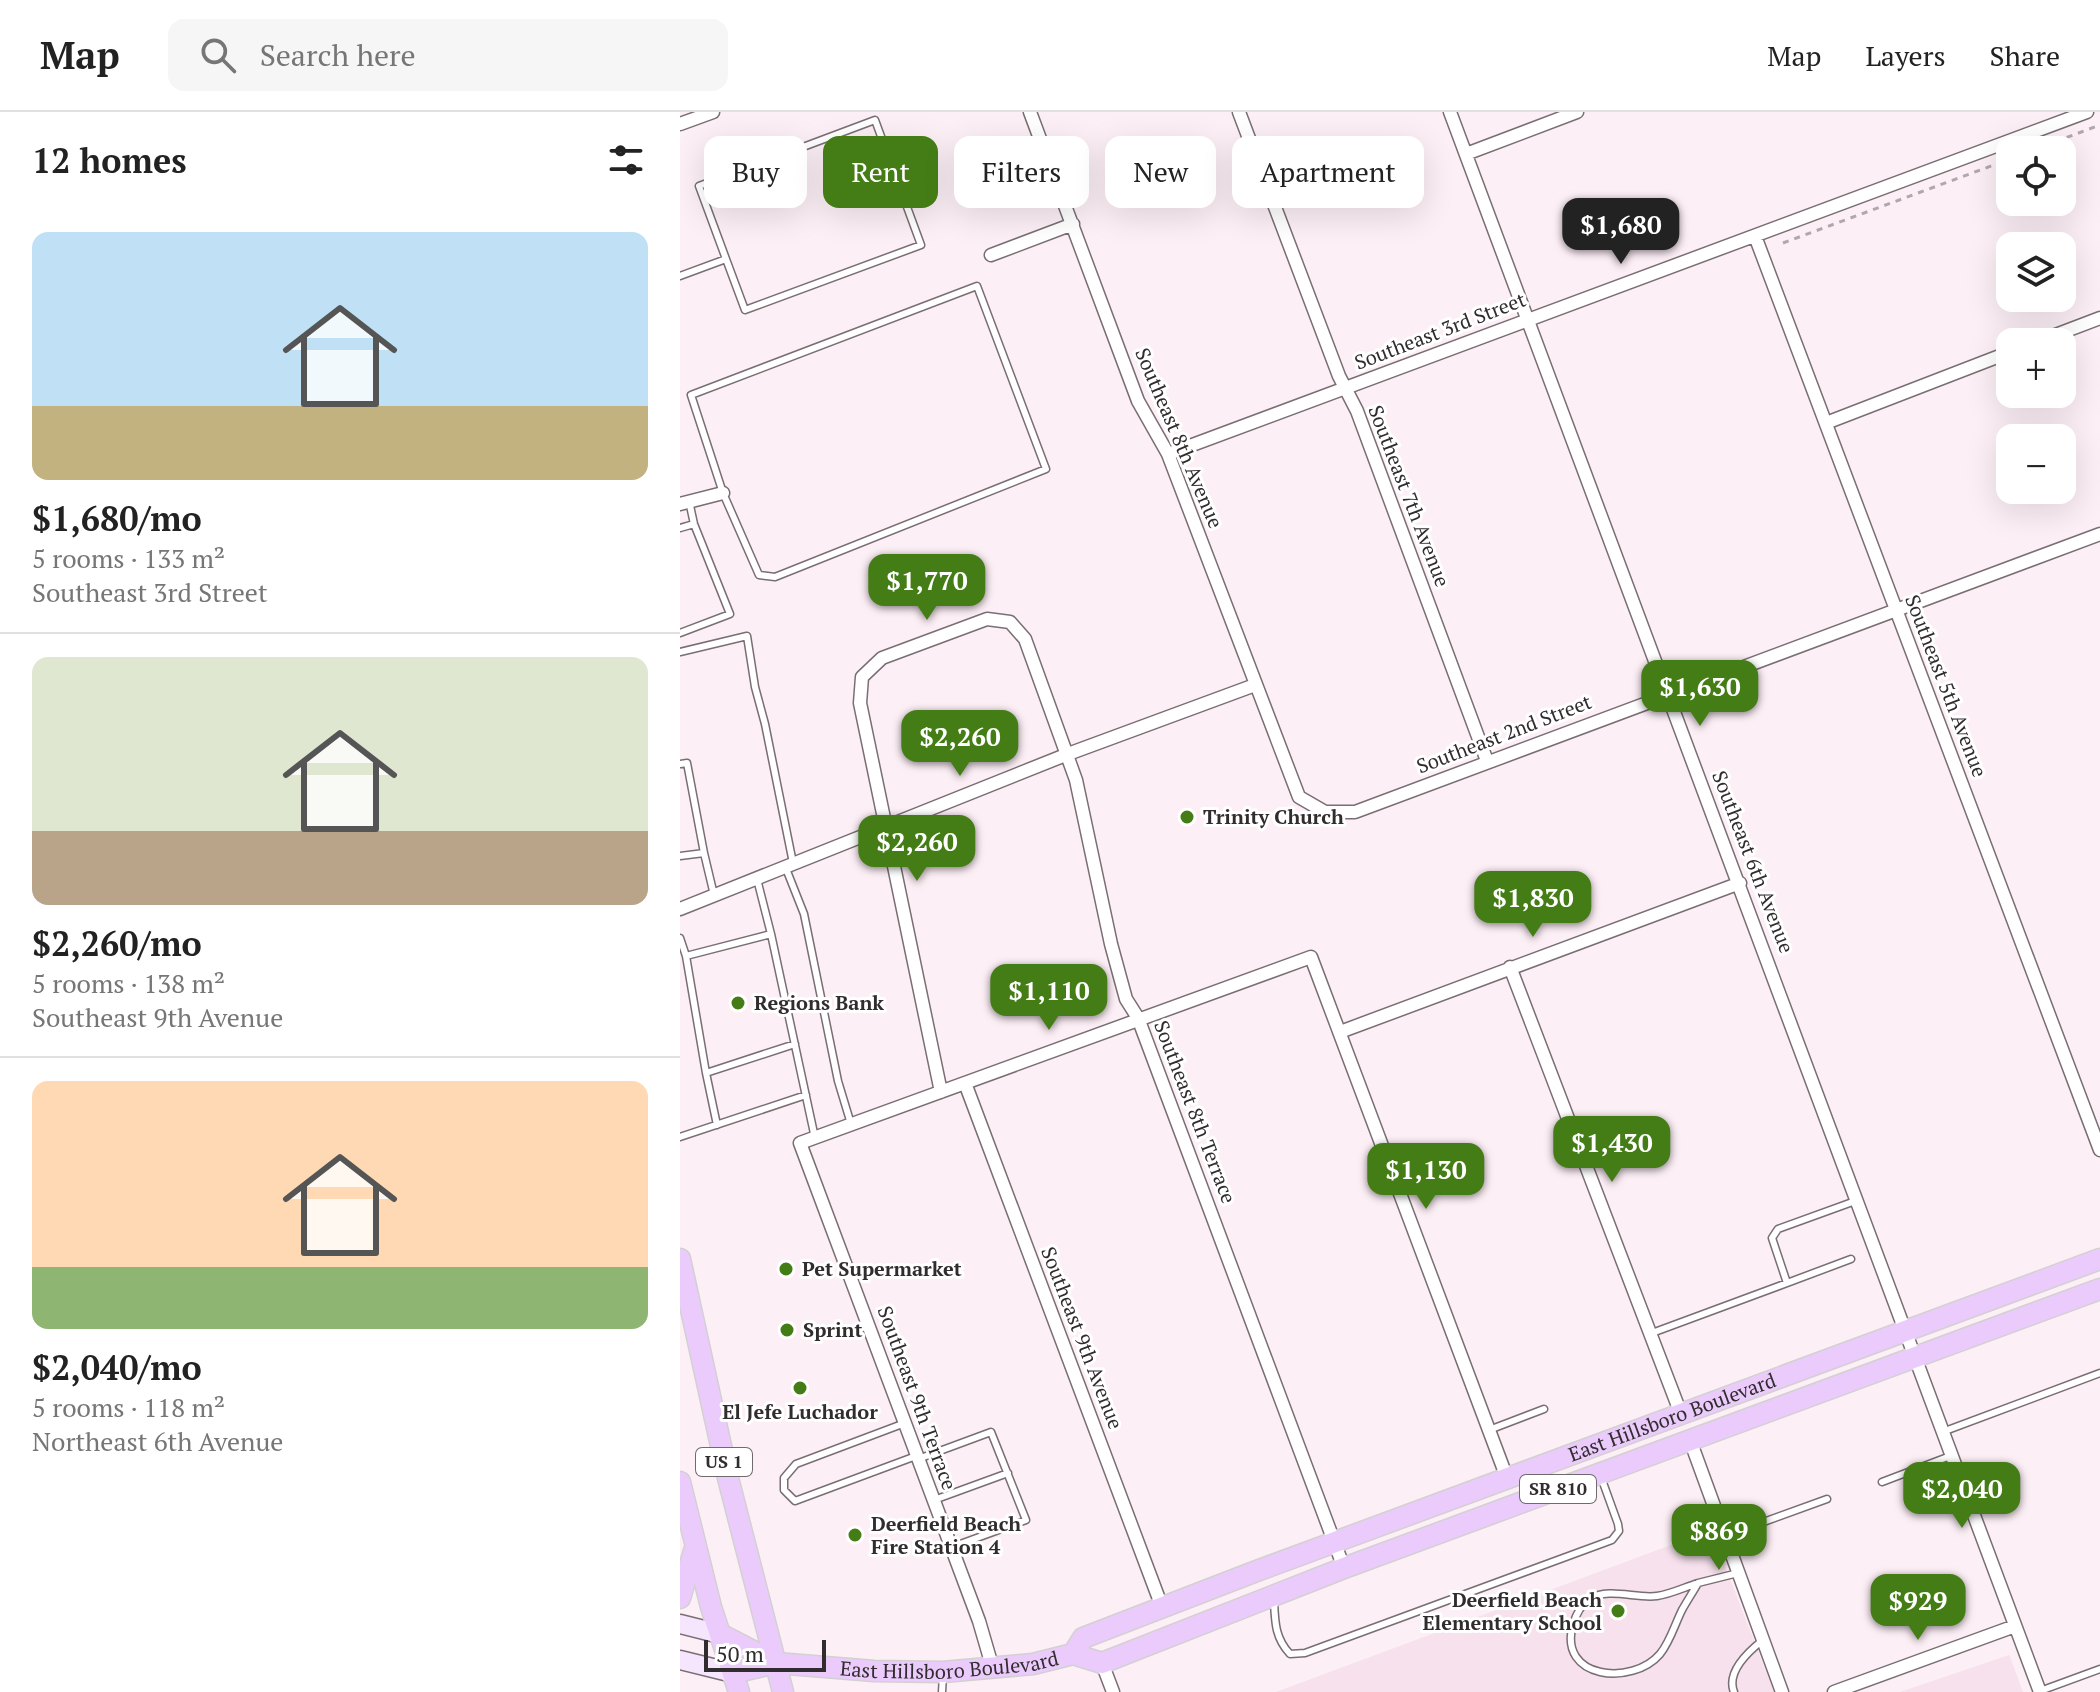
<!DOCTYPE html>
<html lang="en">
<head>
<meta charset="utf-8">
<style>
	:root { --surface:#fff; --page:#f6f6f6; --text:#222; --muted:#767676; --line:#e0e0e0; --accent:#447d15 }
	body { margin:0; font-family:"PT Serif",serif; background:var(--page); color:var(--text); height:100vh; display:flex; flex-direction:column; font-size:30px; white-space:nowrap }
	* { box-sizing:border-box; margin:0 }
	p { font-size:26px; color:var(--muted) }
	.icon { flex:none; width:44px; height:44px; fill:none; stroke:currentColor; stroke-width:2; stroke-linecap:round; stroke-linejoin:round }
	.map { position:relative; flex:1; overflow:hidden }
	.details { display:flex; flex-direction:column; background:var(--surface); width:680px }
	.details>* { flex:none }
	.banner { position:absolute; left:24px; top:24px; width:760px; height:72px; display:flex; gap:16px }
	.controls { position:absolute; left:1316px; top:24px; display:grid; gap:16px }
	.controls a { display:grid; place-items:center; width:80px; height:80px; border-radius:16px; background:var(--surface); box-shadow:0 8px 32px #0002; font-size:40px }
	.scale { position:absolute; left:24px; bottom:20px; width:122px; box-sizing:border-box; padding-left:8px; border:4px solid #312c2e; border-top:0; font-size:22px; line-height:28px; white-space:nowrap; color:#312c2e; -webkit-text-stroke:6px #fff; paint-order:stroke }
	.price { position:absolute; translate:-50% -68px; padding:0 18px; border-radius:16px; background:var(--accent); color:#fff; font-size:26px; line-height:52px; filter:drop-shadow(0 2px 4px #0008) }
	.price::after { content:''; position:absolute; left:50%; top:48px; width:24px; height:18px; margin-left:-12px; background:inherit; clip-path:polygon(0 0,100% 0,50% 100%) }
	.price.active { background:#222; color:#fff }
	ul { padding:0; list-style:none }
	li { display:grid; align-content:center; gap:16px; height:424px; padding:0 32px }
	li+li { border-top:2px solid var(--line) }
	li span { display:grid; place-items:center; height:248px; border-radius:16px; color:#555 }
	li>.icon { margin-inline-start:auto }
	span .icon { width:144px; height:144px; fill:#fffc; stroke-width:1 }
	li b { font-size:34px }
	h2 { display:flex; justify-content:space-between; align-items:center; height:96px; padding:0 32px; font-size:34px }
	.pill { padding:0 28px; border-radius:16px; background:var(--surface); box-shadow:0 8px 32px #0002; font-size:28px; line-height:72px }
	.pill.active { background:var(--accent); color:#fff }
	header { display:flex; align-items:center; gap:48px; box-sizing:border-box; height:112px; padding:0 40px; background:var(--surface); border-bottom:2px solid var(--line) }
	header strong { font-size:38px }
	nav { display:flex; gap:44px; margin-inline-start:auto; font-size:28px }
	.search { width:560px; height:72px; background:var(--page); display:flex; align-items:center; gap:20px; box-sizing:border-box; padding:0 28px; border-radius:16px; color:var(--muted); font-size:30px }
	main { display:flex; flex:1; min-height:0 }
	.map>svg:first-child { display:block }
</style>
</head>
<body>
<header>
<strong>Map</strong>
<div class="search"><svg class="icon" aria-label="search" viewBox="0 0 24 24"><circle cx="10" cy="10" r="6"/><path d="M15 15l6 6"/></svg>Search here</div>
<nav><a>Map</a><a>Layers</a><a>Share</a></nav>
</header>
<main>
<section class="details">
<h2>12 homes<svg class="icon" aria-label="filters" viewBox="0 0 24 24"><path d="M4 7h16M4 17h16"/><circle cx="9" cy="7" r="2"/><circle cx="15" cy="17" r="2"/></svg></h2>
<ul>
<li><span style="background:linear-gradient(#bfe0f5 70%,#c2b280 0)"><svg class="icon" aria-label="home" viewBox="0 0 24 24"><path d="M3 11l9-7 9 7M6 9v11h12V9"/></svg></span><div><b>$1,680/mo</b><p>5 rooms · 133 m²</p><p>Southeast 3rd Street</p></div></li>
<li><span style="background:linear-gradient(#dfe7d0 70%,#b9a48a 0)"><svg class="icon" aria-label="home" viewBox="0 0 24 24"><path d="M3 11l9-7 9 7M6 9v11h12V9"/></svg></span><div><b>$2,260/mo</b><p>5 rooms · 138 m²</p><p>Southeast 9th Avenue</p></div></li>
<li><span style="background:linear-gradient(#ffd9b3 75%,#8fb573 0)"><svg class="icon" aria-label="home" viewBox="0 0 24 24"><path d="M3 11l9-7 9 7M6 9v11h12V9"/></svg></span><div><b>$2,040/mo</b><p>5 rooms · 118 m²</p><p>Northeast 6th Avenue</p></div></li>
</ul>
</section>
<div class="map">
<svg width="1420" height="1580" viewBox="0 0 1420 1580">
	<rect width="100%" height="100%" fill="#fdeff6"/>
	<!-- built -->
	<path fill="#f6e1ec" d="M1031 1418 1094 1580H596Z
		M1329 1542 1343 1580H1220L1329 1543Z"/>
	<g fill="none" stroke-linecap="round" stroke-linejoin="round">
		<!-- service casing -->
		<g stroke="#796e74" stroke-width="9">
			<path id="service" d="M0 164 46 147 19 74 195 8 241 133 65 198 46 147
				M297 174 366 357 95 465 79 463 43 381 11 283Z
				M0 416 14 412
				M0 521 50 502 14 412 9 389
				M0 540 67 524 75 575 85 612 113 751
				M0 652 7 651 24 741 0 744
				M24 741 34 783
				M105 754 124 802 158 969 171 1012
				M91 822 135 1026
				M0 826 6 844 91 822 77 767
				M6 844 26 961
				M37 1013 26 961 115 932
				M0 1025 126 983
				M1171 1147 1107 1171 1092 1126 1098 1117 1178 1088
				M972 1221 1107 1171
				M225 1311 116 1352 104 1366V1378L115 1389 236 1344
				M809 1318 864 1297
				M1265 1319 1420 1261
				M238 1347 311 1320 346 1408 272 1435
				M1202 1370 1273 1343
				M254 1388 328 1361
				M1045 1424 1147 1387
				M1018 1471C1005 1475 991 1482 977 1484 956 1487 929 1475 909 1487 901 1493 896 1503 893 1512 877 1568 953 1574 980 1542 990 1530 995 1512 1002 1498 1007 1489 1013 1480 1018 1471L1058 1461
				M594 1489C595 1510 595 1526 610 1542L625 1541 932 1428 939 1419 938 1412 921 1365
				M1360 1579 1420 1557
				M262 1580 263 1563
				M1054 1580C1046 1560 1069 1539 1083 1528"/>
		</g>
		<!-- minor casing -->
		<g stroke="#796e74" stroke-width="15">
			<path id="minor" d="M350 0 458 289 488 342 619 685 645 700H675L1420 422
				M559 0 659 264 677 299 807 649
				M770 0 1360 1580
				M0 12 33 0
				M786 42 897 0
				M1075 124 1420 1038
				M311 143 393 112
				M1357 230 1420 206
				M1146 311 1330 240
				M488 342 1407 0
				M0 392 43 381
				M0 797 388 642 575 573
				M830 855 1001 1302
				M660 920 1060 771
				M285 971 482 1495
				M261 980 180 591 182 565 202 546 307 507 330 510 345 527 396 668 431 832 446 887 458 906 664 1456
				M1010 1328 1102 1580
				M422 1551 433 1580
				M313 1557 299 1509 120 1031 631 845 827 1366
				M1154 1580 1335 1514"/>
		</g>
		<!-- secondary casing -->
		<g stroke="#796e74" stroke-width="21">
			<path id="secondary" d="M0 1512 40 1522
				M0 1548 53 1561"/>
		</g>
		<!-- primary casing -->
		<g stroke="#d2d1d1" stroke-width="23">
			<g id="primary">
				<path d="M0 1147 48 1366 103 1580"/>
				<path d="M0 1370 31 1495 59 1580"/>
				<path d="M0 1486 14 1439"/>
				<path d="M40 1522 96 1551"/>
				<path id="s1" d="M393 1542 403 1526 574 1460 1420 1147"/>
				<path id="s2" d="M53 1561 96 1551 194 1559 263 1560 353 1552 393 1542 422 1551 664 1456 1420 1177"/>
			</g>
		</g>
		<!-- path -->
		<path stroke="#b2a7ac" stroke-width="3" stroke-dasharray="6 6" stroke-linecap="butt" d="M1353 38 1420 13
			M1103 131 1330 47"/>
		<!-- service -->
		<use href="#service" stroke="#fff" stroke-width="6"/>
		<!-- minor -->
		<use href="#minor" stroke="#fff" stroke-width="12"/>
		<!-- secondary -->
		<use href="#secondary" stroke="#f5e5fd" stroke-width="18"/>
		<!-- primary -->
		<use href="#primary" stroke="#ebcbfb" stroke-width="20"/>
	</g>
	<!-- markers -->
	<g fill="#447d15" stroke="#fff" stroke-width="3">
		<circle cx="507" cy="705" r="8"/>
		<circle cx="58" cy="891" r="8"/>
		<circle cx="106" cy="1157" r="8"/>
		<circle cx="107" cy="1218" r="8"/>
		<circle cx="120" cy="1276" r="8"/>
		<circle cx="175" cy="1423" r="8"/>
		<circle cx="938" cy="1499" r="8"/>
	</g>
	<g text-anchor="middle" stroke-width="6" stroke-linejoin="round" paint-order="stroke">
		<!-- shield labels -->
		<g fill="#fff" stroke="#6f6b6d" stroke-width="2">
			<rect x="16" y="1336" width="56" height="28" rx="6"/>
			<rect x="840" y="1363" width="76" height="28" rx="6"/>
		</g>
		<g font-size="18" font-weight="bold" fill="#312c2e">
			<text x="44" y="1356">US 1</text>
			<text x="878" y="1383">SR 810</text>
		</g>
		<!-- street labels -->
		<g font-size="20" fill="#312c2e" stroke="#fff">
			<text transform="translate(760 219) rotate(-21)" y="7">Southeast 3rd Street</text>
			<text transform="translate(499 326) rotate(67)" y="7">Southeast 8th Avenue</text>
			<text transform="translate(729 384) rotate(69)" y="7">Southeast 7th Avenue</text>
			<text transform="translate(1266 574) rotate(69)" y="7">Southeast 5th Avenue</text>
			<text transform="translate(824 622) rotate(-21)" y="7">Southeast 2nd Street</text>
			<text transform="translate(1073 750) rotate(69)" y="7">Southeast 6th Avenue</text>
			<text transform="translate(515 1000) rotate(69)" y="7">Southeast 8th Terrace</text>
			<text transform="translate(402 1226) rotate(69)" y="7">Southeast 9th Avenue</text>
			<text transform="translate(237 1286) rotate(70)" y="7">Southeast 9th Terrace</text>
			<text dy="7" stroke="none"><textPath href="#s1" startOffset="648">East Hillsboro Boulevard</textPath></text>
			<text dy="7" stroke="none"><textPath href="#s2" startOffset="218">East Hillsboro Boulevard</textPath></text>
		</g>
		<!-- poi labels -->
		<g font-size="20" font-weight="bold" fill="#312c2e" stroke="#fff" text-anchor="start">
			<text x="523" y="712">Trinity Church</text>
			<text x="74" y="898">Regions Bank</text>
			<text x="122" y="1164">Pet Supermarket</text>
			<text x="123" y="1225">Sprint</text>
			<text x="120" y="1307" text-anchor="middle">El Jefe Luchador</text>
			<text x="191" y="1419">Deerfield Beach<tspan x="191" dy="23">Fire Station 4</tspan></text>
			<text x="922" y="1495" text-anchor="end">Deerfield Beach<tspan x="922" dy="23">Elementary School</tspan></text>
		</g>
	</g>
</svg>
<div class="controls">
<a><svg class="icon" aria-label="locate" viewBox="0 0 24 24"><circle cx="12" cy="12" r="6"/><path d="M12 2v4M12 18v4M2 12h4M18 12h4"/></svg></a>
<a><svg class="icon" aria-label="layers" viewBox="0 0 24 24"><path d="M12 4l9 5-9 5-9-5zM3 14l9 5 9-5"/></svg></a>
<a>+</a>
<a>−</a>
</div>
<div class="scale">50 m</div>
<b class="price active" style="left:941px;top:154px">$1,680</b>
<b class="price" style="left:247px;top:510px">$1,770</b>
<b class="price" style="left:1020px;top:616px">$1,630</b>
<b class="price" style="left:280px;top:666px">$2,260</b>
<b class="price" style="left:237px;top:771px">$2,260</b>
<b class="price" style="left:853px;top:827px">$1,830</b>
<b class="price" style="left:369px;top:920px">$1,110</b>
<b class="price" style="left:932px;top:1072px">$1,430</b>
<b class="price" style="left:746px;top:1099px">$1,130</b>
<b class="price" style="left:1282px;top:1418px">$2,040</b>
<b class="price" style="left:1039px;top:1460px">$869</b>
<b class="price" style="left:1238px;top:1530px">$929</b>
<div class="banner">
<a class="pill">Buy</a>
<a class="pill active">Rent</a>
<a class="pill">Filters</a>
<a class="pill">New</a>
<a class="pill">Apartment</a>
</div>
</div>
</main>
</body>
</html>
